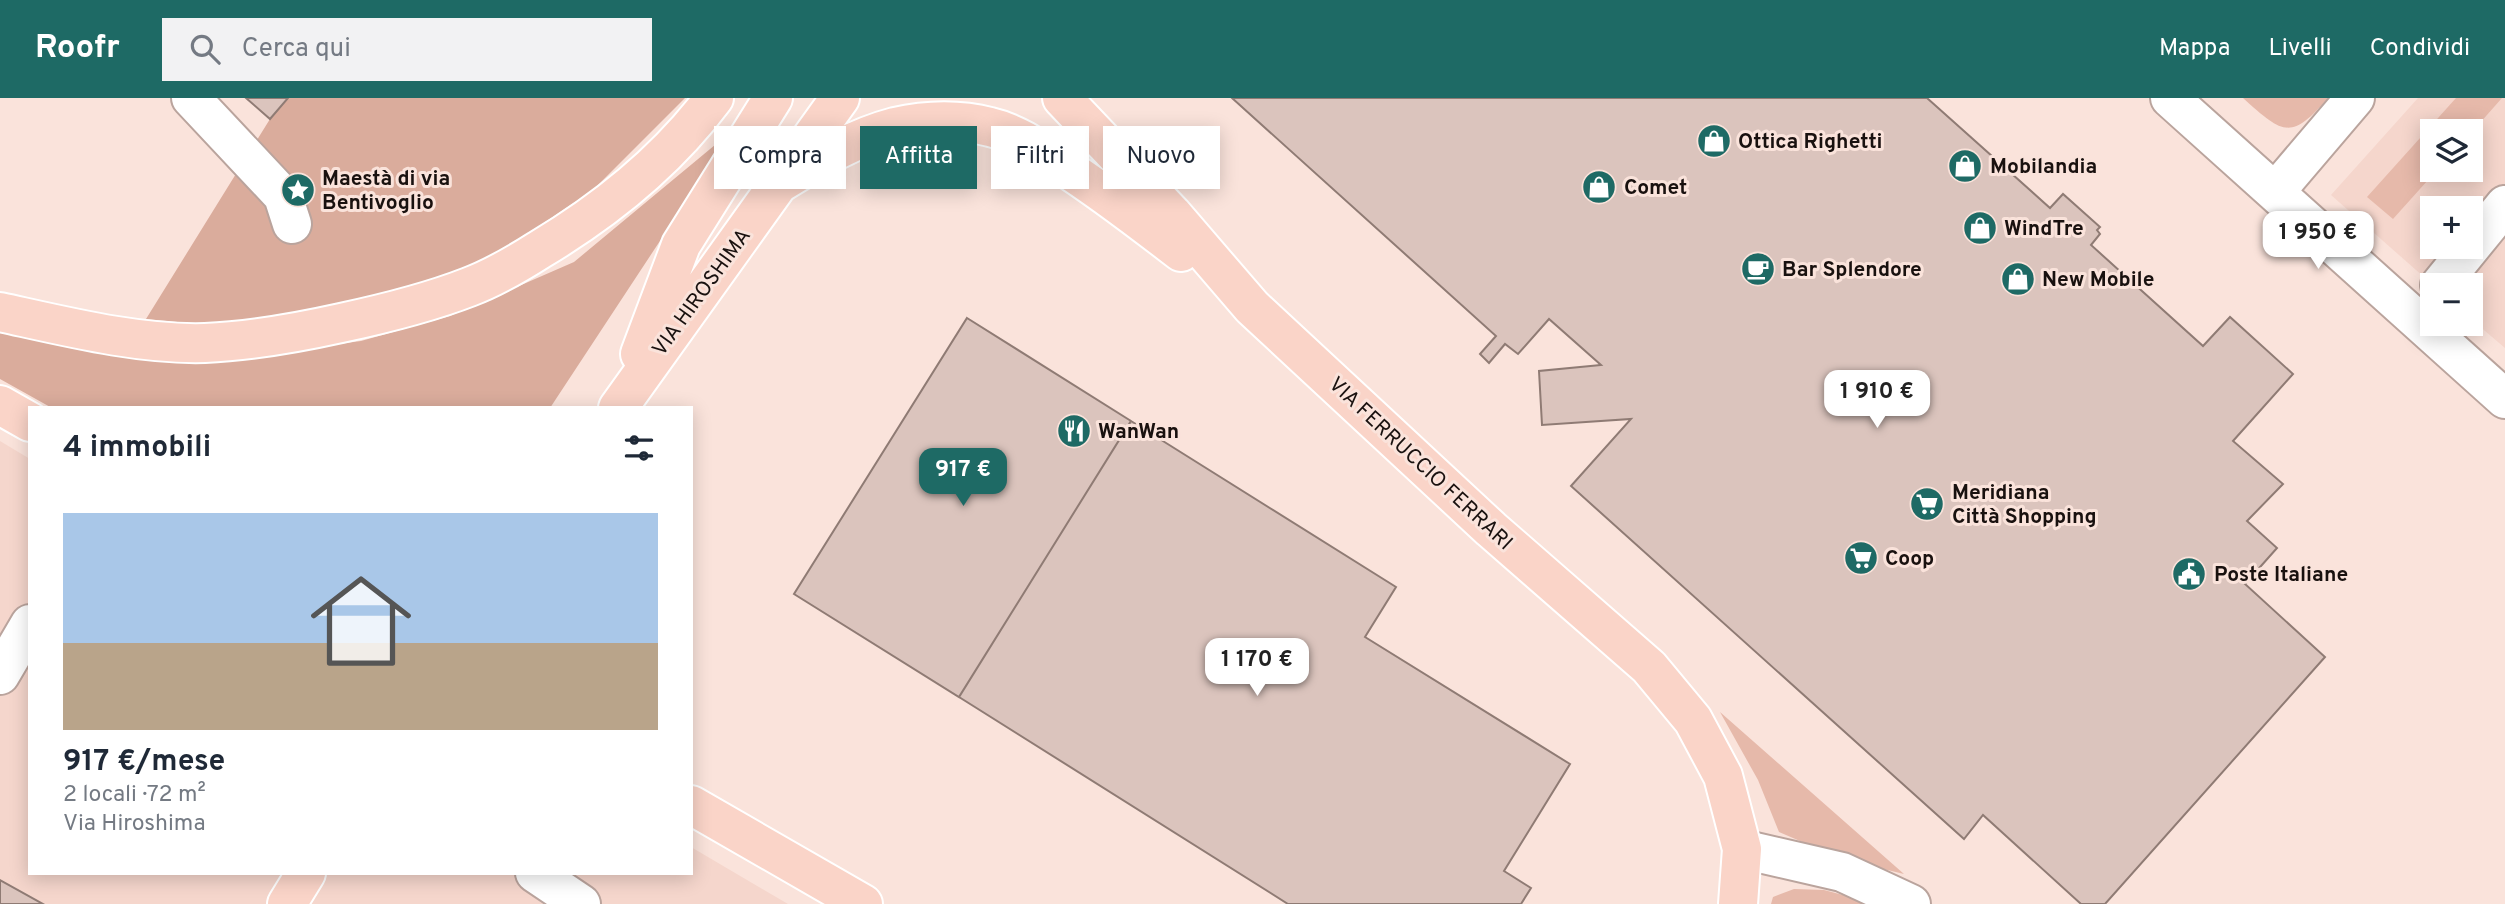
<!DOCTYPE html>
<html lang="it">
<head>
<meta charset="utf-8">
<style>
	:root { --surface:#fff; --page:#f2f2f3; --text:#1f2937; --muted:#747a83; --accent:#1e6a65 }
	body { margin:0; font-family:Overpass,sans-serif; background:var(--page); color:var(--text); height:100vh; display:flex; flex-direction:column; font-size:26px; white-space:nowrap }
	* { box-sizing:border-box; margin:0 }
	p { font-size:23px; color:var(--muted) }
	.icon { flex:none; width:38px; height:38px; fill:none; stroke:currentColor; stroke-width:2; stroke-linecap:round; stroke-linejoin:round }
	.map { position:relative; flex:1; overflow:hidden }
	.details { position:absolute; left:28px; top:308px; width:665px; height:469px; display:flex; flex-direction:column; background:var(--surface); border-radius:0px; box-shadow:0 4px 18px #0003 }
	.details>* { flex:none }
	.banner { position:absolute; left:714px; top:28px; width:665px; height:63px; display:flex; gap:14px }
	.tools { position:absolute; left:2420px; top:21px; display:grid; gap:14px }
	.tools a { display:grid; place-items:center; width:63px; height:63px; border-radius:0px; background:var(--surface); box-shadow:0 4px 18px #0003; font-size:35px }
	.price { position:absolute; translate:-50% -60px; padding:0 16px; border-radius:14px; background:#fff; color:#222; font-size:23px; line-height:46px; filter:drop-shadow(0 2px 4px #0008) }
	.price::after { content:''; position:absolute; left:50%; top:42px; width:21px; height:16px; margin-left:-10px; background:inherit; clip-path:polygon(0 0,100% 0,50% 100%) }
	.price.selected { background:var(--accent); color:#fff }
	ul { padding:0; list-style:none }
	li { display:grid; align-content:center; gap:14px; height:371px; padding:0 35px }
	li span { display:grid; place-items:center; height:217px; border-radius:0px; color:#555 }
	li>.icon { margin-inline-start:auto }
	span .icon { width:126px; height:126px; fill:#fffc; stroke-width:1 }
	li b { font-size:30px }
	h2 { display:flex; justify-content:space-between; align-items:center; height:84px; padding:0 35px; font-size:30px }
	.tag { padding:0 24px; border-radius:0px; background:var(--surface); box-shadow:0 4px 18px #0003; font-size:24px; line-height:63px }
	.tag.selected { background:var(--accent); color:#fff }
	header { display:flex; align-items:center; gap:42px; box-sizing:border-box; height:98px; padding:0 35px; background:var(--accent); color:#fff }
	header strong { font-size:33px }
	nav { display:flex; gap:38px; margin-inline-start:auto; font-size:24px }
	.search { width:490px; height:63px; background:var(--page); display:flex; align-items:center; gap:18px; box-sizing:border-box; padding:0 24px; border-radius:0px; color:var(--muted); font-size:26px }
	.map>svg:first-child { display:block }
</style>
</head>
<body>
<header>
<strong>Roofr</strong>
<div class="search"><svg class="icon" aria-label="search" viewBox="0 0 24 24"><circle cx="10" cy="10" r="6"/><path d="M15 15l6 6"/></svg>Cerca qui</div>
<nav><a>Mappa</a><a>Livelli</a><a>Condividi</a></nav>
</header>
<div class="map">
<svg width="2505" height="806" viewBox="0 0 2505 806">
	<rect width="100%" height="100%" fill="#fae3db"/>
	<!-- built -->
	<path fill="#f5d6cc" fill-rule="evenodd" d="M2418 0H2505V250L2471 221V187H2433L2331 97ZM2432 33H2471V72H2432ZM2432 110H2471V149H2432Z
		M0 343 30 361V775H691V749L788 806H0Z"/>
	<!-- green -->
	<path fill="#e6b9aa" d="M2243 0H2328C2291 43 2283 36 2243 0Z
		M2456 0H2502L2471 35 2432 33V72H2437L2393 121 2367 99Z
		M1720 614 1904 776 1842 761 1779 734 1758 682Z
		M1794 791 1824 792 1877 806H1771L1773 799Z"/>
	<!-- forest -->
	<path fill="#daac9c" d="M288 0H685L593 92 505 151 451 176 342 213 219 228 146 221 270 21Z
		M733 32 550 310H52L0 281V232L240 259 361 243 450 218 574 164Z"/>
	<!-- building -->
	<path fill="#dbc4bd" stroke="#8f7b74" stroke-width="2" d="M246 0H288L270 21Z
		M1232 0H1927L2050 110 2063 96 2100 129 2097 132 2100 136 2091 147 2203 248 2230 219 2293 276 2233 343 2283 386 2247 423 2277 450 2245 486 2325 559 2105 806H2081L1983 717 1964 741 1571 388 1631 321 1542 327 1539 273 1601 267 1549 221 1518 256 1505 246 1489 265 1480 256 1496 238Z
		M967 220 1131 323 959 599 794 496Z
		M1131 323 1396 489 1365 539 1570 666 1504 773 1531 790 1521 806H1288L959 599Z
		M0 782 43 806H0Z"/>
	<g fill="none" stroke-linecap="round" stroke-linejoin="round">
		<!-- minor casing -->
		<g stroke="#baa49d" stroke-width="42">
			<path id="minor" d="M191 0 283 98 292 126
				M2170 0 2505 301
				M2275 94 2355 0
				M2440 187 2505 107
				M0 577 30 526
				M1742 751 1842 774 1911 806
				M535 775 581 806"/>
		</g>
		<!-- major casing -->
		<g stroke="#fff" stroke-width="42">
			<path id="major" d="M1062 0 1172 116 1252 209 1491 431 1649 569 1693 622 1723 678 1742 751 1738 806
				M780 85C816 63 853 40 895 29 926 22 959 21 990 29 1016 35 1038 51 1060 66 1102 93 1141 123 1181 154
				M0 214C64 228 139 247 205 245 250 243 296 235 341 225 383 216 428 205 469 189 493 180 517 166 539 152 606 112 667 63 714 0
				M640 256 681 147 773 0
				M0 307 30 324
				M618 310 840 0
				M691 707 863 806
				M287 806 306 775"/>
		</g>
		<!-- minor -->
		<use href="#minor" stroke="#fff" stroke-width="38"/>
		<!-- major -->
		<use href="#major" stroke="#fad4c8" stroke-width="38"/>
	</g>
	<!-- icons -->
	<defs>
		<g id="shop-disc" transform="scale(1.75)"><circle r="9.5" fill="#1e6a65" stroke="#fae3db"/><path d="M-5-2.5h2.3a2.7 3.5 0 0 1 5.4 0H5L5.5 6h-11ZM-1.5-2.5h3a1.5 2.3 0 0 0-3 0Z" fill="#fff"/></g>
		<g id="sight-disc" transform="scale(1.75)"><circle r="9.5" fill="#1e6a65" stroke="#fae3db"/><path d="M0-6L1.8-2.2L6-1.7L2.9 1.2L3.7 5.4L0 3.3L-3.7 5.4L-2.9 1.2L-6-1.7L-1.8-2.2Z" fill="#fff"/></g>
		<g id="cafe-disc" transform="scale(1.75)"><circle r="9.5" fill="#1e6a65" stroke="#fae3db"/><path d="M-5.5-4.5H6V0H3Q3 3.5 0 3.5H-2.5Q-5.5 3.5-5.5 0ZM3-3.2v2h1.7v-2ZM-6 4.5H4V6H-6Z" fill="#fff"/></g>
		<g id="restaurant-disc" transform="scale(1.75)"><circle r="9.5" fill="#1e6a65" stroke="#fae3db"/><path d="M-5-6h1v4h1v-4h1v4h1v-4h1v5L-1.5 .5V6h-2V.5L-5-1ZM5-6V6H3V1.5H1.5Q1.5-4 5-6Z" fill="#fff"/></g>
		<g id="supermarket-disc" transform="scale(1.75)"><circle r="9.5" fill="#1e6a65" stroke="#fae3db"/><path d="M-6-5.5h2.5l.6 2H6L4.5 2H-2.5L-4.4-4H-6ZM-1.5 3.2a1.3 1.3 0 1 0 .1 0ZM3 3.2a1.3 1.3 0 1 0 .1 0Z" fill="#fff"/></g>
		<g id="civic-disc" transform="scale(1.75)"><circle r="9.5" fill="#1e6a65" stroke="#fae3db"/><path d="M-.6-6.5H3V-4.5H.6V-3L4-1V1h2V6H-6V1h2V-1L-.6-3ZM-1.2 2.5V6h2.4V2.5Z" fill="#fff"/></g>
	</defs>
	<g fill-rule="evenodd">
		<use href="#shop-disc" x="1714" y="43"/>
		<use href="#shop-disc" x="1965" y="68"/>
		<use href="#shop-disc" x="1599" y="89"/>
		<use href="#sight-disc" x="298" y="92"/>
		<use href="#shop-disc" x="1980" y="130"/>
		<use href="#cafe-disc" x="1758" y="171"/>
		<use href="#shop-disc" x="2018" y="181"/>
		<use href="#restaurant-disc" x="1074" y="333"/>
		<use href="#supermarket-disc" x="1927" y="406"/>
		<use href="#supermarket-disc" x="1861" y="460"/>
		<use href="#civic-disc" x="2189" y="476"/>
	</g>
	<g text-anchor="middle" stroke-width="6" stroke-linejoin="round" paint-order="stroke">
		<!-- poi labels -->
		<g font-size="21" font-weight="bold" fill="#19110f" stroke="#fae3db" text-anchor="start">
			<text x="1738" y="50">Ottica Righetti</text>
			<text x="1990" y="75">Mobilandia</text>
			<text x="322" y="87">Maestà di via<tspan x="322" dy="24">Bentivoglio</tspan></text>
			<text x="1624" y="96">Comet</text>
			<text x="2004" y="137">WindTre</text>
			<text x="1782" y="178">Bar Splendore</text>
			<text x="2042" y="188">New Mobile</text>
			<text x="1098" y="340">WanWan</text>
			<text x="1952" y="401">Meridiana<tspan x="1952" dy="24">Città Shopping</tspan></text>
			<text x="1885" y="467">Coop</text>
			<text x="2214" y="483">Poste Italiane</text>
		</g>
		<!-- street labels -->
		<g font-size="21" fill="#19110f" stroke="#fae3db">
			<text transform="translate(701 194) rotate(-54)" y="7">VIA HIROSHIMA</text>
			<text transform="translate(1421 365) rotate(43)" y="7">VIA FERRUCCIO FERRARI</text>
		</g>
	</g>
</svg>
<div class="tools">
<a><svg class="icon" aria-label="layers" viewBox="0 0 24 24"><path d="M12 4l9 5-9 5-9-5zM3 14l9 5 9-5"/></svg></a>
<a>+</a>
<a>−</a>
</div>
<b class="price" style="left:2318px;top:173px">1 950 €</b>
<b class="price" style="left:1877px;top:332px">1 910 €</b>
<b class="price selected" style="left:963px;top:410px">917 €</b>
<b class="price" style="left:1257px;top:600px">1 170 €</b>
<div class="banner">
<a class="tag">Compra</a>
<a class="tag selected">Affitta</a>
<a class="tag">Filtri</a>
<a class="tag">Nuovo</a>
</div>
<section class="details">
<h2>4 immobili<svg class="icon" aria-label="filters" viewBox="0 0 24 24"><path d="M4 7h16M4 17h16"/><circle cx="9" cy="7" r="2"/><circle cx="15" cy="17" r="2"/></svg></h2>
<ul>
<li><span style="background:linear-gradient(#a9c7e8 60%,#b9a48a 0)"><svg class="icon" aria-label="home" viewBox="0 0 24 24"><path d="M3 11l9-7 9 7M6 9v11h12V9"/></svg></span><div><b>917 €/mese</b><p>2 locali · 72 m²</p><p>Via Hiroshima</p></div></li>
</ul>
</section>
</div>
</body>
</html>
